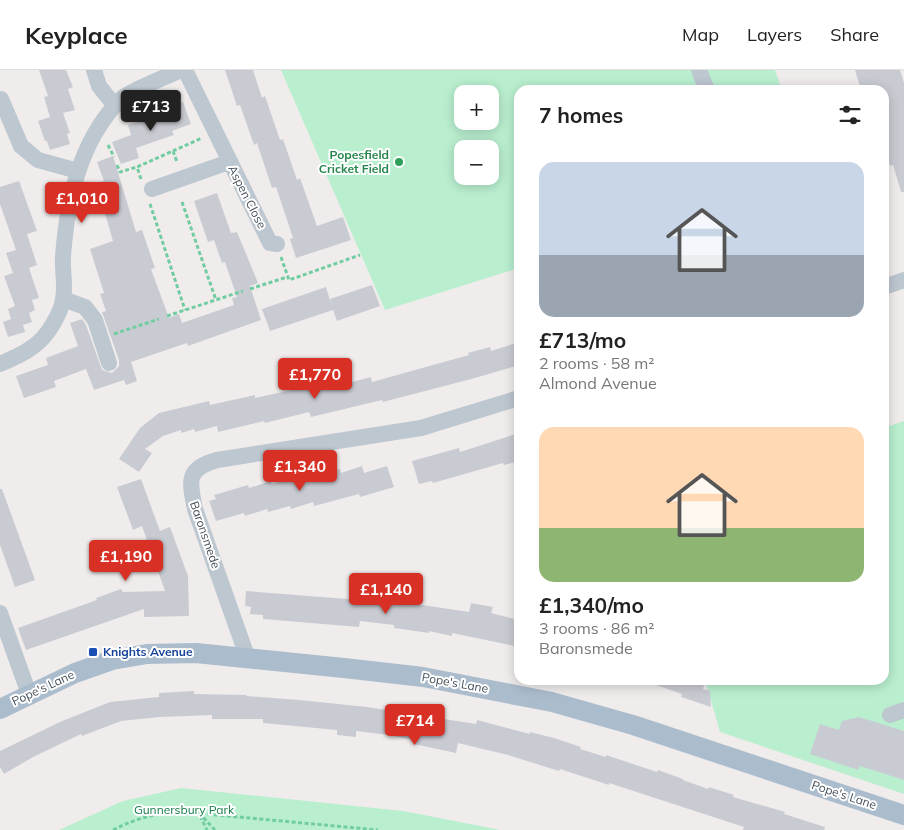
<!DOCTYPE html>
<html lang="en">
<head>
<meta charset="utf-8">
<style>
	:root { --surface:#fff; --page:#f6f6f6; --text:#222; --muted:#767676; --line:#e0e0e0; --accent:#d93025 }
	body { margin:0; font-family:Mulish,sans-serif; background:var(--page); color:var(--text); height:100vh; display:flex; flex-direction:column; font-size:19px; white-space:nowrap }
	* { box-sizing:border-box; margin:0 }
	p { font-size:16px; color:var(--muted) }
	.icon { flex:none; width:28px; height:28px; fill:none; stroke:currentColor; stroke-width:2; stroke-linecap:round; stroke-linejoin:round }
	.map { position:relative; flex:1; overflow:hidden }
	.drawer { position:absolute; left:514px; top:15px; width:375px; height:600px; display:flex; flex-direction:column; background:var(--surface); border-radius:15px; box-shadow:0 2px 12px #0003 }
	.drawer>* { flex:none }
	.controls { position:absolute; left:454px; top:15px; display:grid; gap:10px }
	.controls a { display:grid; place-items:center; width:45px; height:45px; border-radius:10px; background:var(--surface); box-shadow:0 2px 12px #0003; font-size:25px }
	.price { position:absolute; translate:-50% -42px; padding:0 11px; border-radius:5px; background:var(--accent); color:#fff; font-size:16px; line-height:32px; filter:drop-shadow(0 1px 2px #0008) }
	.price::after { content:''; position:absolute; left:50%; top:30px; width:15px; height:11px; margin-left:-8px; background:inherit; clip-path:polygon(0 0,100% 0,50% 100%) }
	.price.current { background:#222; color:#fff }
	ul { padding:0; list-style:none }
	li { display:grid; align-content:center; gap:10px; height:265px; padding:0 25px }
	li span { display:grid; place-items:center; height:155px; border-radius:15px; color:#555 }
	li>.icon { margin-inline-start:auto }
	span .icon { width:90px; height:90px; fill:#fffc; stroke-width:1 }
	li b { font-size:21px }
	h2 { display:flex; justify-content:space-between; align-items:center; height:60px; padding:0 25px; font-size:21px }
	header { display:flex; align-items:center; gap:30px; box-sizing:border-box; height:70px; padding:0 25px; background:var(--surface); border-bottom:1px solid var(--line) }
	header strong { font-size:24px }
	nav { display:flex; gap:28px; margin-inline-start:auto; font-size:18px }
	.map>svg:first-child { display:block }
</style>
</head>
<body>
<header>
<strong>Keyplace</strong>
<nav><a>Map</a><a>Layers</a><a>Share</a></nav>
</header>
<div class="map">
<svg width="904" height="760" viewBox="0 0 904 760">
	<rect width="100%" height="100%" fill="#f0ecec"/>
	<!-- green -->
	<path fill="#b9efcf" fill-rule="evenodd" d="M281 0H775L782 20H519V198L385 240ZM462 24H490V51H462ZM462 79H490V106H462Z
		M904 351V724L720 662 705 610H884V358Z
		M181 718 403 741 501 760H59L123 731Z"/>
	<!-- building -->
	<path fill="#c9cbd2" d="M39 0H66L73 17 68 19 75 40 63 43 70 63 67 64 70 74 50 80 47 71H45L38 51 50 47 44 27 48 26Z
		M225 0H253L262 28 265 26 280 70 283 69 297 110 300 108 317 156 343 147 351 170 296 188 290 169 293 168 276 117 272 118 257 73 254 75 240 35 237 36Z
		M855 0H900L904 13V122H901L893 95 890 96 884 78V20H861Z
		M183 32 191 54 172 61 174 65 136 78 139 88 121 94 112 72 131 65 128 55 166 43 164 38Z
		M113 86 136 162 142 160 155 198 151 199 169 248 179 244 182 253 234 235 232 228 237 227 225 192 222 193 214 170 208 172 194 131 217 123 231 163 237 162 258 213 250 216 261 250 188 276 187 273 131 292 137 311 126 315 124 310 94 320 86 299 54 311 56 317 24 328 16 306 48 295 46 288 78 276 70 253 82 249 86 255 102 300 112 303 119 296V290L102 242 106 241 100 224 104 223 90 179 113 171 96 113 104 111 97 92Z
		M19 111 37 161 27 164 37 195 29 198 39 228 32 230 35 240 29 243 32 252 23 255 25 262 8 267 3 252 11 249 8 239 15 236 4 206 13 203 6 183 16 180 0 134V117Z
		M372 215 380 236 337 251 333 240 270 261 262 239 326 217 332 237 330 229Z
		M519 272V295L475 308 383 332 382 330 311 347 309 342 265 353 264 351 218 362 217 356 195 362 194 359 181 363V360L163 366 145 379 152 383 139 402 119 389 140 358 159 343 209 331 210 335 255 325V328L301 318 302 320 347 311 348 313 371 307 372 312 469 285 468 283 490 277 491 281Z
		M519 363V391L504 395 503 393 433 413 432 411 419 414 412 391 459 378 460 382Z
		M362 396 364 403 387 396 394 417 360 427 359 424 314 436 313 432 291 439 290 436 268 442 267 439 245 446 244 443 216 451 209 431 216 429 214 425 248 415 249 418 271 411 272 414 293 407 294 411 340 399 341 403Z
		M141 409 160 461 170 457 188 506 189 546 144 547V539L26 580 18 558 97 530 96 528 121 519 123 522 165 521 142 456 133 460 117 417Z
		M0 419H2L35 510 15 517 0 475Z
		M246 521 374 531 375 523 397 526 396 531 469 542 471 533 493 537 491 543 519 550V577L452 563V566L429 561V563L394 558V555L360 551 359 557 263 549V545L250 544 251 537 245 536Z
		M648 610H706L703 619 710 621 711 637 681 627 682 624 647 612Z
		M194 621V624L247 625 246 626 299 630 367 637 476 654 477 650 530 664V662L554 668 581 677 580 679 606 687V685L657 702 658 700 683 709V710L708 719 709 717 734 725 733 727 785 742 784 744 825 757 824 760H743L744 757 609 713V715L560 699 559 701 508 685 458 673 456 683 414 674V670L389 665 356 661V667L337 665V660L263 653V649H212V645L160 647 121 651 82 666 81 664 33 687 4 704 0 697V681L60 652 110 632 159 627V623Z
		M859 647 904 661V710L860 696 858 700 810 684 820 654 839 660 842 651Z"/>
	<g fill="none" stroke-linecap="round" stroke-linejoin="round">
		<!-- path -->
		<path stroke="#71cda1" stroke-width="3" stroke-dasharray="4 2.5" stroke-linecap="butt" d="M108 75 114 87
			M173 81 177 92
			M117 95 120 102 137 97
			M141 109 137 97 202 68
			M182 132 216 230
			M150 134 185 240
			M281 187 289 210 360 185
			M250 219 287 207
			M167 246 243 221
			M114 264 159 249
			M199 743 215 760
			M200 746 207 760
			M113 760C137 748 159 742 185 742L378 760"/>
		<!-- minor -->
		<path stroke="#bdc7cf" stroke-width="16" d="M94 0 99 16 115 36
			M185 0 270 173 277 174
			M699 0 707 20
			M1 29 21 76 38 90 78 101
			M152 119 229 92
			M884 217 904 210
			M63 229 85 237 95 250 109 293
			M0 294C18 286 35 279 47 263 53 255 62 239 63 229 66 216 62 201 63 187 67 131 79 72 120 30 127 22 168 6 181 0
			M0 543 29 624
			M248 589 195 439C189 410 186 399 217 390L421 358 519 328
			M890 645 904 640"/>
		<!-- major -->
		<path stroke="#abbccd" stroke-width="20" d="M0 639 75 603 112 590 147 584 196 583 344 598 423 607 552 632 633 655 904 745"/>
	</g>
	<!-- markers -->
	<circle fill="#2e9e5b" stroke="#fff" stroke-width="2" cx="399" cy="92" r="5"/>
	<rect fill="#1a4fb4" stroke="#fff" stroke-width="2" x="88" y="577" width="10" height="10" rx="2.5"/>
	<g text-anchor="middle" stroke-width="4" stroke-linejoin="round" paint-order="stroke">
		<!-- leisure labels -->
		<g font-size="12" font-weight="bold" fill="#27864d" stroke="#fff" text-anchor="end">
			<text x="389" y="89">Popesfield<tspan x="389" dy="14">Cricket Field</tspan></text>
		</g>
		<!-- street labels -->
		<g font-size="12" fill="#45505a" stroke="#fff">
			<text transform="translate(247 127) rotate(63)" y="4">Aspen Close</text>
			<text transform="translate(205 465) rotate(71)" y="4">Baronsmede</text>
			<text transform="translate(455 613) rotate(10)" y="4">Pope's Lane</text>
			<text transform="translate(43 618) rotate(-25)" y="4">Pope's Lane</text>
			<text transform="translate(844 725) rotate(18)" y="4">Pope's Lane</text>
		</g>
		<!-- transit labels -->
		<g font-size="12" font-weight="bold" fill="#164399" stroke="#fff" text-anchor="start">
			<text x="103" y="586">Knights Avenue</text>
		</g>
		<!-- park labels -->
		<g font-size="12" fill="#157c4a" stroke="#fff">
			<text x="184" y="744">Gunnersbury Park</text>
		</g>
	</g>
</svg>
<div class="controls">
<a>+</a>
<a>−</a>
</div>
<b class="price current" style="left:151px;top:62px">£713</b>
<b class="price" style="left:82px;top:154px">£1,010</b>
<b class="price" style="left:315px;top:330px">£1,770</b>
<b class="price" style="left:300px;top:422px">£1,340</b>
<b class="price" style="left:126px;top:512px">£1,190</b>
<b class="price" style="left:386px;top:545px">£1,140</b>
<b class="price" style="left:415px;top:676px">£714</b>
<section class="drawer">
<h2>7 homes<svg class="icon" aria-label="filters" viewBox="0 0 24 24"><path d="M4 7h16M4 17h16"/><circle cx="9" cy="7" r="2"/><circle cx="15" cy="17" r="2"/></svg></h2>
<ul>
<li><span style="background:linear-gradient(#c9d6e8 60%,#9aa5b1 0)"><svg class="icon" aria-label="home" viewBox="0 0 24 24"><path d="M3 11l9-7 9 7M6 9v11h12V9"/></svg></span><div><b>£713/mo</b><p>2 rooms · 58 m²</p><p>Almond Avenue</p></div></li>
<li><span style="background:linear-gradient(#ffd9b3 65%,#8fb573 0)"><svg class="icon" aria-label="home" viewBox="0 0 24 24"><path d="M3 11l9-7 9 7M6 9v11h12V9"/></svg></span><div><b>£1,340/mo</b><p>3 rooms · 86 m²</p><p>Baronsmede</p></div></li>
</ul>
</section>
</div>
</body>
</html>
